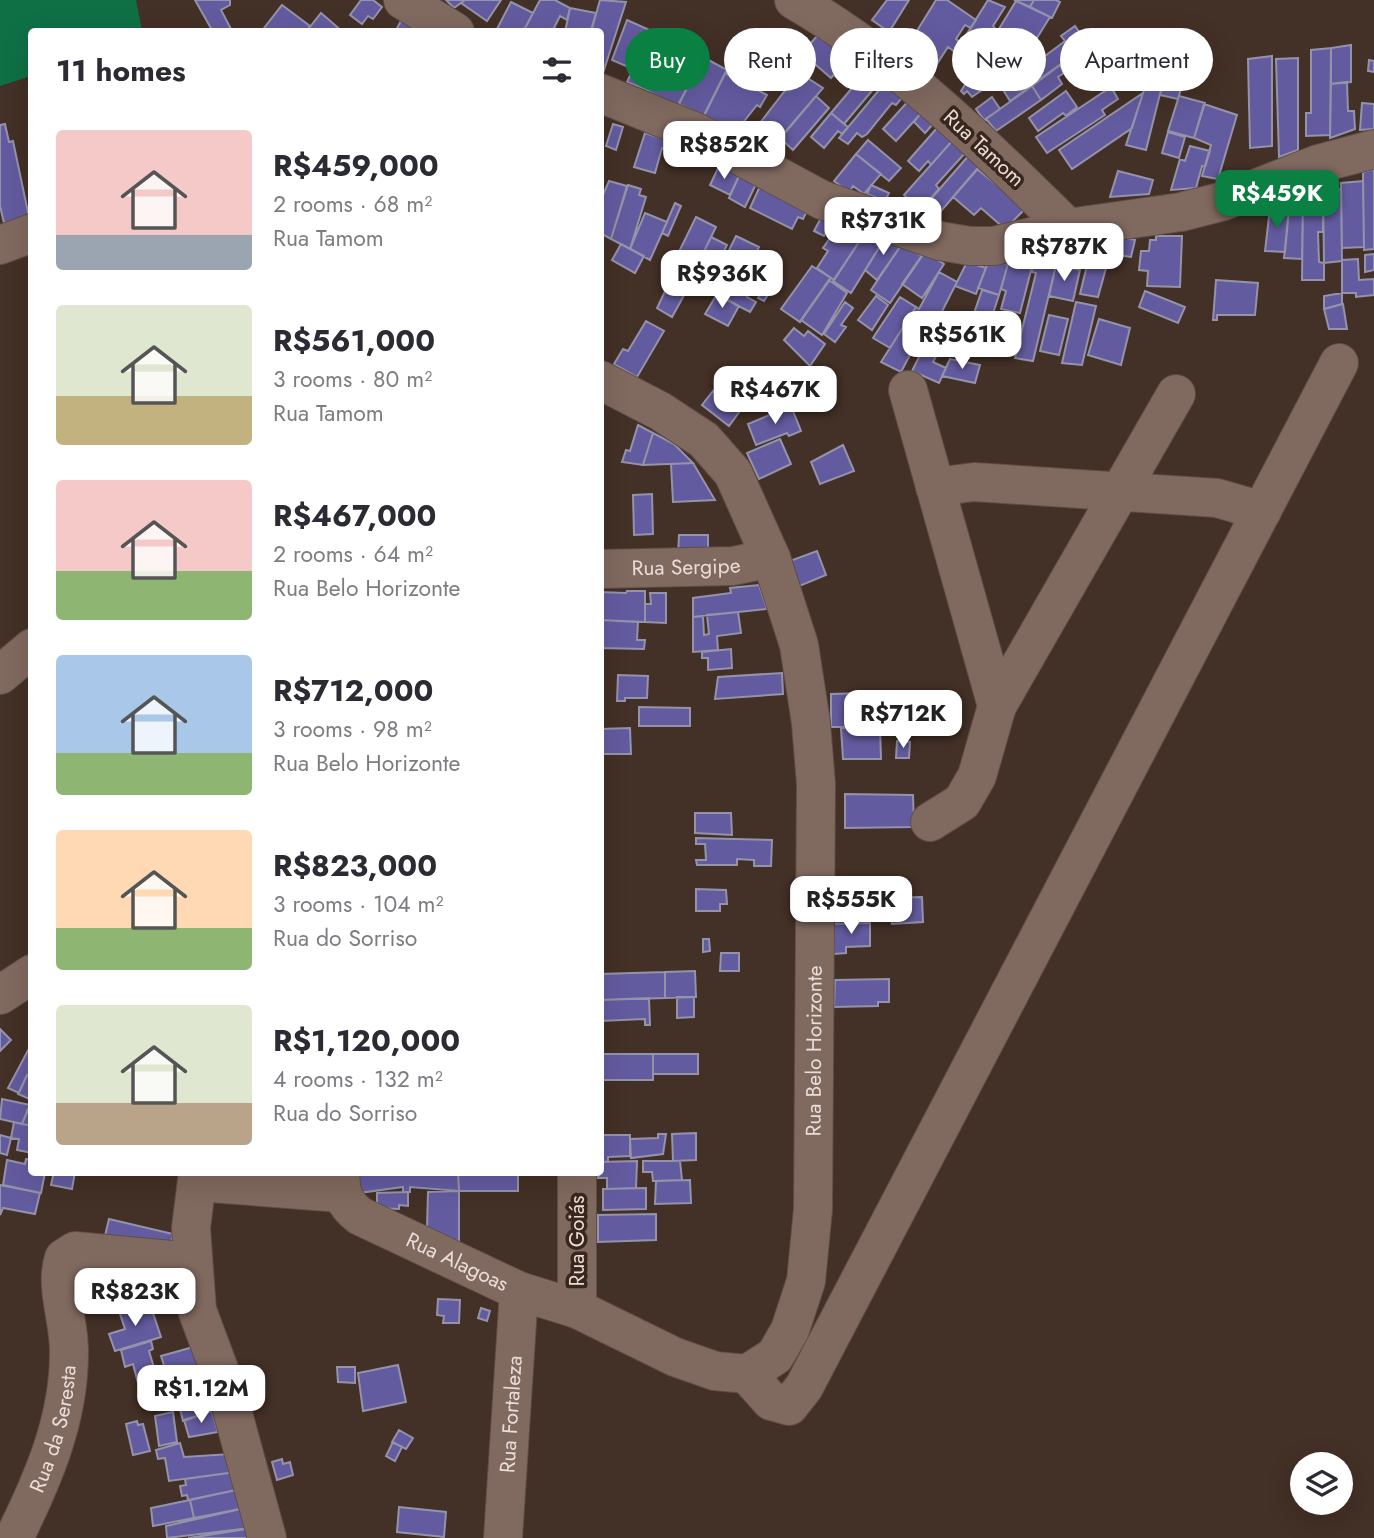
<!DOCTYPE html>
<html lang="en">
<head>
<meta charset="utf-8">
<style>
	:root { --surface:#fff; --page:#f2f2f3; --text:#2b2b33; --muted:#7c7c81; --accent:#0b8043 }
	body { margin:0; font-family:Jost,sans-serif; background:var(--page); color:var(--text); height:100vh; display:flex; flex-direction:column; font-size:26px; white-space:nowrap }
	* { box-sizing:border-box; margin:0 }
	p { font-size:23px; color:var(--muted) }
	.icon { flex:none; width:38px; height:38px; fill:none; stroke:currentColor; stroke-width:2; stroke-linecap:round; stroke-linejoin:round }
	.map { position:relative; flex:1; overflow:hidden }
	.sheet { position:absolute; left:28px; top:28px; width:576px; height:1148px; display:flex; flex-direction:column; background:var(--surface); border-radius:7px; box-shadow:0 7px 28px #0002 }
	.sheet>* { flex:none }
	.banner { position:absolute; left:625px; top:28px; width:644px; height:63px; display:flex; gap:14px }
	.fabs { position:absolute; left:1290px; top:1452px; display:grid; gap:14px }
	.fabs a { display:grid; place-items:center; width:63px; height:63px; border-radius:50%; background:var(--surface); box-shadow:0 7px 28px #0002; font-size:35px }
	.price { position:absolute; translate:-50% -60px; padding:0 16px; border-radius:14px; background:#fff; color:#222; font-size:23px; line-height:46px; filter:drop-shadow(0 2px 4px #0008) }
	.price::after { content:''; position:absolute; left:50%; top:42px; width:21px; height:16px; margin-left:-10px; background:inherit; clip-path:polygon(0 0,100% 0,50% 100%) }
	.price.current { background:var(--accent); color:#fff }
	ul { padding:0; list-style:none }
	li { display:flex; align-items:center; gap:21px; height:175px; padding:0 28px }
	li span { display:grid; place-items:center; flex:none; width:196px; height:140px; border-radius:7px; color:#555 }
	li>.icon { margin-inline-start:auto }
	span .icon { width:84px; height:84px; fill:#fffc; stroke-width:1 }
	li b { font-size:30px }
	h2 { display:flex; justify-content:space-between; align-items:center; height:84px; padding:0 28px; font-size:30px }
	.chip { padding:0 24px; border-radius:32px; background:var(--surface); box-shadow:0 7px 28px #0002; font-size:24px; line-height:63px }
	.chip.current { background:var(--accent); color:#fff }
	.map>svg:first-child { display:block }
</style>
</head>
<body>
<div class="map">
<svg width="1374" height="1538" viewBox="0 0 1374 1538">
	<rect width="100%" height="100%" fill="#433026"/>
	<!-- forest -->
	<path fill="#0f7046" d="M0 0H136L142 31 32 32 31 76 0 86Z"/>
	<!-- building -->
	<path fill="#635b9f" stroke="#9493a9" stroke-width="2" d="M195 0H230V5L221 10 231 29 213 32Z
		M361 0H373L382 7 373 19 368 16 362 24 350 15Z
		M446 0H465L454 8Z
		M465 0H501L487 21 461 3Z
		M540 0H555L570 8 567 20 560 16 552 32H523Z
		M600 0 626 2 603 73 600 72V32H591Z
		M887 0H909L889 32 872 20Z
		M936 0H947L976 20 971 28 965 25 956 39 961 43 955 52 948 47 935 67 907 47Z
		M988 0 1005 7 993 26 997 31 993 39 989 36 976 56 960 45Z
		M1014 0H1034L1030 7Z
		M1034 0H1056L1060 2 1052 18 1030 7Z
		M1016 1 1050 17 1037 38 1022 29 990 81 992 83 972 97 967 91 964 94 961 91Z
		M511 2 533 13 523 32 497 29Z
		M282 5 310 26 306 32H261Z
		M570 8 596 13 591 30 565 32Z
		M321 13 343 32H306Z
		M402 19 419 32H395Z
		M627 20 665 37 644 89 627 82 633 69 612 60Z
		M1075 26 1088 44 1010 101 1002 88 1040 60 1037 55 1043 51 1045 56 1065 41 1061 36Z
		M824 28 854 51 831 78 802 53Z
		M671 36 688 45 685 50 702 59 677 107 644 89Z
		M1351 45V82L1331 84V48Z
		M1331 48 1330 135 1306 136V113H1311V50Z
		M854 51 872 65 856 83 852 80 847 87 834 75Z
		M1272 56V146L1250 148 1248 59Z
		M703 57 727 70 704 116 679 104Z
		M1298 58V150L1279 157 1276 59Z
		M1369 60 1374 61V72L1368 71Z
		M1060 65 1064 73 1058 77 1062 84 1041 100 1032 86Z
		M798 72 823 88 768 153 751 142 763 125 760 123 790 84 784 79 788 73 794 78Z
		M725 73 767 95 760 107 757 105 734 134 703 117Z
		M863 75 876 86 844 124 831 113Z
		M889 78 907 92 896 105 892 103 867 134 862 137 857 133 848 144 839 138Z
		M1164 78H1184L1178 99 1160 95Z
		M1164 78 1146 150 1126 145 1147 81Z
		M1347 82 1348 111H1354L1355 129 1330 138 1331 84Z
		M1032 86 1041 100 996 131 986 119Z
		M1111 87 1118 99 1102 110 1105 115 1047 153 1036 137Z
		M1066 91 1077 107 1066 116 1063 113 1038 131 1029 118Z
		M1143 93 1132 128 1072 169 1059 150Z
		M816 96 829 108 793 150 780 138Z
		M1179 96 1205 103 1194 138 1168 131Z
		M992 97 1000 109 984 120 976 109Z
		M911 98 924 110 896 141 883 129Z
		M1362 103 1374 104V129L1360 130Z
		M1204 104 1237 115 1218 179 1202 176 1211 145 1194 138Z
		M922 112 934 123 925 133 914 122Z
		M831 113 848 127 842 134 838 131 824 148 811 137Z
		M5 124 9 142 13 141 29 217 4 223 0 206V125Z
		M613 124 623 127 616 150 606 146Z
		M937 128 952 141 931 165 928 161 919 171 908 161Z
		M1168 132 1185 137 1179 158 1162 153Z
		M645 133 670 141 667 150 662 148 655 173 634 167Z
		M868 140 901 168 889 181 856 154Z
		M952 141 966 152 936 185 939 189 920 210 904 195Z
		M1190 146 1210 151 1205 167 1202 166 1196 188 1171 190 1180 159 1185 161Z
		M856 154 881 174 864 194 853 186 849 192 834 181Z
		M970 154 982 164 941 211 930 200Z
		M719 166 739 176 730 195 710 185Z
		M977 169 1026 208 1005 229 981 208 974 215 953 197Z
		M1374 169V249L1364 250 1363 172Z
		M1118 171 1153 180 1149 194 1110 197Z
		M739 176 756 184 745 207 729 198Z
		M609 181 627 186 611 239 600 233V202Z
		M1363 181 1364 247 1342 248 1341 183Z
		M628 185 641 189 639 195 646 197 630 249 611 239Z
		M871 185 889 193 885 201 867 194Z
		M760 186 808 209 803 219 798 217 792 229 750 208Z
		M1341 189 1342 261 1324 263 1323 190Z
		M1323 197V232H1318L1319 262 1324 263V280H1302L1303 199Z
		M1290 198H1303L1302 259 1284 258Z
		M675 203 681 206 668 236 662 233Z
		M1270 208 1289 210 1285 252 1265 251Z
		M645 213 667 222 650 260 630 249Z
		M822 216 832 221 824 236 814 231Z
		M696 217 716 227 690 280 670 270Z
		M842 221 865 233 834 280 817 268 828 251 823 248Z
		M865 233 882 243 851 293 833 281Z
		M887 235 902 244 877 280 865 270Z
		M736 236 759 247 741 285 750 290 747 297 756 302 750 312 709 291Z
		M1156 236H1182L1180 287 1147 286 1148 271 1139 270 1141 251H1149L1150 240H1156Z
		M711 237 727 245 707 286 691 278Z
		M1121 237 1135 240 1131 257 1117 255Z
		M621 244 644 256 635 273 612 260Z
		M902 244 922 256 890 303 871 290Z
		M925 251 944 264 922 298 902 284Z
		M1011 253 1034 259 1020 313 1001 309 1006 291 1001 289Z
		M1374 254V270L1365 272V255Z
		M1089 257 1108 261 1098 297 1080 294Z
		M1034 259 1057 261 1033 361 1015 358 1036 273 1032 272Z
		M1358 259 1359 280 1374 279V295L1356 297V293H1342V260Z
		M989 260 1008 264 999 295 978 288Z
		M967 262 986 268 976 294 955 286Z
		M1056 265 1080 270 1073 301 1049 296Z
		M812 266 831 278 800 322 781 309Z
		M674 272 692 281 672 317 657 308Z
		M939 272 957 282 926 343 918 340 901 372 881 362 916 307 919 309Z
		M829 280 847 293 822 335 801 320Z
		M1216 280 1258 283 1255 315H1217V320H1213Z
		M765 286 771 290 764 301 758 298Z
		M982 290 999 295 986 335 962 328 966 317 972 319Z
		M1145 291 1185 307 1178 323 1139 307Z
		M1342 293V304L1324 309V296Z
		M717 294 739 306 728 326 705 314Z
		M876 296 888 305 872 330 858 320Z
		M900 297 916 307 890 348 873 338Z
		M845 302 853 308 841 325 846 327 835 342 824 334Z
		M1076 302 1096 306 1082 365 1062 363Z
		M1343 304 1347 329H1329L1324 309Z
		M1049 315 1068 319 1059 355 1040 351Z
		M1099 319 1130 328 1121 365 1088 355Z
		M646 321 664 331 637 377 614 364 623 349 628 351Z
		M794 328 804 336 808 331 825 344 810 366 784 340Z
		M928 339 942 345 933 362 946 368 939 383 912 371Z
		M950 359 980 365 975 383 942 376Z
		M713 391 740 411 729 426 702 405Z
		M791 406 801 431 789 436 787 433 756 445 748 424Z
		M638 425 653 433 643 465 622 462 626 450 630 451Z
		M653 433 674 444 693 463 643 465Z
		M780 439 791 464 759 479 747 453Z
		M843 445 854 471 820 484 811 462Z
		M693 463 715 500 673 502 671 464Z
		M652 494 653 534 634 535 633 495Z
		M679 535H708V557L678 556Z
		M817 551 826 575 797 587 787 562Z
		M759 585 767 609 693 617V598L731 593 730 588Z
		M627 591H645V622L600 620V592L626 593Z
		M650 593H666V623L645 622V604H651Z
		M738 612 741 633 717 636 718 650 693 652V617L703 616 704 635 709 634 707 615Z
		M600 620 638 622 637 640H645L644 649 600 648Z
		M731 649 732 668 708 670V658H702V652Z
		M782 673 783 694 715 699 718 677Z
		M618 675 648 676 647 698H625V701H617Z
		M863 693 864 727H831V694Z
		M639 707 690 708V726H639Z
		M880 727 881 759H843L841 728Z
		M630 728 631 754H600V729Z
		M897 741 910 742 909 758H896Z
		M845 794 913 795 914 827 845 828Z
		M695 813H731L732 835 695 833Z
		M696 838 772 840 771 866H754V860L737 859V865H697L696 860H706L705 844H696Z
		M696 889 726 890 727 904H720V911H696Z
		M833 895H868L869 923 834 924Z
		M922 897 923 922 892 924 888 898Z
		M870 923V946L846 947V953L834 954V924Z
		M703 939H709L710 951 703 952Z
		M721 953H739V971H720Z
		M695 971 696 997 665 998V972Z
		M665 972V998L600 1000V974Z
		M889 979V1002H878V1006L834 1007 835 980Z
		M677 997H694V1017L677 1018Z
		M649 998 650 1025H645V1019L600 1021V1000Z
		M0 1029 11 1040 0 1051Z
		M32 1043V1077L27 1075 19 1093 8 1088Z
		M600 1054H653V1080H600Z
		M653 1054H698V1074H653Z
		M27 1075 32 1077V1100L18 1094Z
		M2 1099 30 1105 22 1124 0 1119Z
		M32 1103V1126L22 1124 28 1109Z
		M14 1122 32 1126V1153L17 1150 19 1139 11 1138Z
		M696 1133V1160L673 1161 672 1134Z
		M658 1134H666L663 1154 631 1158 630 1139 658 1138Z
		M0 1135 11 1138 7 1155 0 1153Z
		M600 1135H630V1156L608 1157V1162H600Z
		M26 1159 32 1160V1172L45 1173 41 1193 3 1185 7 1160 25 1164Z
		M637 1161 636 1188 607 1189V1178H598L600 1162Z
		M643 1161H680L682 1180 653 1181 652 1172H643Z
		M54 1172H75L72 1189 51 1185Z
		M358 1172H458L459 1191 410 1187V1192H403V1187L359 1193Z
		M458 1172H518V1191H459Z
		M690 1180 691 1203 655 1204 656 1181Z
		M0 1185 40 1193 35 1214 3 1208 0 1215Z
		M646 1188V1209L603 1210V1189Z
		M459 1191V1243L427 1229 428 1192Z
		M408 1192V1206L399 1205V1209L377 1208V1193Z
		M656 1214V1240L598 1242V1215Z
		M109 1219 173 1234 169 1254 104 1240Z
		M147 1279 150 1308H110L107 1281Z
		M438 1299 460 1300 459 1323H443L444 1316 437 1315Z
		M151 1307 161 1337 115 1351 109 1334 125 1329 118 1308Z
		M481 1308 490 1311 487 1321 478 1318Z
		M151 1341 153 1349 149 1351 158 1381 139 1387 133 1364 125 1367 121 1350Z
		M197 1346 205 1368 168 1378 161 1356Z
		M398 1365 406 1402 363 1411 358 1373Z
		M337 1367H355V1383L338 1382Z
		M205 1368 207 1393 167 1405 165 1399 143 1406 139 1390Z
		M203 1398 207 1413 183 1421 179 1405Z
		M212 1411 218 1432 189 1437 184 1420Z
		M173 1412 177 1442 159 1446 155 1416Z
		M137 1421 138 1425 143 1424 150 1451 133 1455 126 1424Z
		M399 1430 413 1438 406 1449 392 1442Z
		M393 1442 402 1447 395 1461 386 1456Z
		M180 1443 184 1457 231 1454 236 1472 169 1481 165 1458 158 1459 156 1450Z
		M282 1459 283 1464 290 1462 293 1475 277 1480 272 1462Z
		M236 1472 241 1489 188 1500 187 1495 182 1496 180 1486 186 1485 185 1479Z
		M241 1489 245 1508 194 1518 190 1500Z
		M190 1500 194 1518 153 1526 151 1508Z
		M399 1507 446 1512 444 1537 397 1532Z
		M245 1508 250 1528 167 1538 166 1526Z
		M253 1528 254 1538H188L208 1535Z"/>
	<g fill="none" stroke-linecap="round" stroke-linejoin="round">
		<!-- minor casing -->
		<g stroke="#5f4e47" stroke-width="40">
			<g id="minor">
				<path d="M403 0 455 32"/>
				<path d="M600 93 696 132 822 200 940 241 970 246H994L1068 228C983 144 898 60 794 0"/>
				<path d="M1068 228 1181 212 1224 201 1318 164 1374 149"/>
				<path d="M0 245 32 233"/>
				<path d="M908 390 997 706 1176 394"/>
				<path d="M935 487 974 482 1217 498 1262 511"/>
				<path id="s1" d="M600 569 733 566 771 558"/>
				<path d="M0 675 32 648"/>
				<path d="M930 822 962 802 977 776 997 706"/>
				<path d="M0 995 32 974"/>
				<path d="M198 1172 191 1228 197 1310 226 1388 267 1538"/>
				<path id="s2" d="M340 1172C341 1193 343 1203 360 1216L519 1291 577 1309 675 1357 715 1371 747 1374 775 1356 790 1330 806 1281 813 1209 816 784 811 723 799 645 771 558 733 473 704 440 660 411 600 380"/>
				<path d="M577 1172V1309"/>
				<path d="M197 1182 341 1193"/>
				<path d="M747 1374 771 1401 789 1406 804 1387 1339 363"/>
				<path id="s3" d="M14 1538C43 1479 69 1420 69 1353 70 1322 54 1286 64 1258L75 1251 192 1262"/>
				<path id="s4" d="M503 1538 519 1291"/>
			</g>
		</g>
		<!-- minor -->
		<use href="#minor" stroke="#80695f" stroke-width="38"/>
	</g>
	<g text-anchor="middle" stroke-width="7" stroke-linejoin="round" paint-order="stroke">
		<!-- street labels -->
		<g font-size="21" fill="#eaddd7" stroke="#39261d">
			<text transform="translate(984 148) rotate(43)" y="7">Rua Tamom</text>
			<text dy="7" stroke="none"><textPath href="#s1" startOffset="86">Rua Sergipe</textPath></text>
			<text dy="7" stroke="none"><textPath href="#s2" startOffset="816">Rua Belo Horizonte</textPath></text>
			<text transform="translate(577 1241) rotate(-90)" y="7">Rua Goiás</text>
			<text dy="7" stroke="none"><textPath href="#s2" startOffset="158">Rua Alagoas</textPath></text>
			<text dy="7" stroke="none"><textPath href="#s4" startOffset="124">Rua Fortaleza</textPath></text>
			<text dy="7" stroke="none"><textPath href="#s3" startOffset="117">Rua da Seresta</textPath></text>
		</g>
	</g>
</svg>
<div class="fabs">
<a><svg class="icon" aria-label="layers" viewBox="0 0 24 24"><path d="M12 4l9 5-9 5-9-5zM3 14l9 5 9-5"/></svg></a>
</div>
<b class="price" style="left:724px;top:181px">R$852K</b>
<b class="price current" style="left:1277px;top:230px">R$459K</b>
<b class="price" style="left:883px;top:257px">R$731K</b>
<b class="price" style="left:1064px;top:283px">R$787K</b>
<b class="price" style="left:722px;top:310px">R$936K</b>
<b class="price" style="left:962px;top:371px">R$561K</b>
<b class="price" style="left:775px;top:426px">R$467K</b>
<b class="price" style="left:903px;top:750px">R$712K</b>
<b class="price" style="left:851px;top:936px">R$555K</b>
<b class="price" style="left:135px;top:1328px">R$823K</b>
<b class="price" style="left:201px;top:1425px">R$1.12M</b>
<div class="banner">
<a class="chip current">Buy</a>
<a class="chip">Rent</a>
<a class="chip">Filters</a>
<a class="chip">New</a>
<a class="chip">Apartment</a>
</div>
<section class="sheet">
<h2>11 homes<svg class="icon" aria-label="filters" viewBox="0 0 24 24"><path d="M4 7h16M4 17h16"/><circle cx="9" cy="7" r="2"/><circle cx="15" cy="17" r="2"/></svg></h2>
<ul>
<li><span style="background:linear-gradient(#f6c9c9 75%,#9aa5b1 0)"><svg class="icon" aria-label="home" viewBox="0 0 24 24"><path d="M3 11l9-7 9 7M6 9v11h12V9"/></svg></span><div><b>R$459,000</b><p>2 rooms · 68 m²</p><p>Rua Tamom</p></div></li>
<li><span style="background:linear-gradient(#dfe7d0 65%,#c2b280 0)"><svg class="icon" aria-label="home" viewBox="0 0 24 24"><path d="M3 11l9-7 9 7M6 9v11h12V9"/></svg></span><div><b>R$561,000</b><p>3 rooms · 80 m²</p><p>Rua Tamom</p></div></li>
<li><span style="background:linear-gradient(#f6c9c9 65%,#8fb573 0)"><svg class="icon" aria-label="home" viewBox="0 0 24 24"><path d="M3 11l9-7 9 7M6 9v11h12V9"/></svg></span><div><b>R$467,000</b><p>2 rooms · 64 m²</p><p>Rua Belo Horizonte</p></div></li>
<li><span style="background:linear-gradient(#a9c7e8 70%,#8fb573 0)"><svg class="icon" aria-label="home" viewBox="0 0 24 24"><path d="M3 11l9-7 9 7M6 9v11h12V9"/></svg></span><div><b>R$712,000</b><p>3 rooms · 98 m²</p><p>Rua Belo Horizonte</p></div></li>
<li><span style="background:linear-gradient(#ffd9b3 70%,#8fb573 0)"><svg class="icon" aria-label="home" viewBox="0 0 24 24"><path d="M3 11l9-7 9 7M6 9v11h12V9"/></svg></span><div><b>R$823,000</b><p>3 rooms · 104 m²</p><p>Rua do Sorriso</p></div></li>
<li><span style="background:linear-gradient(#dfe7d0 70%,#b9a48a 0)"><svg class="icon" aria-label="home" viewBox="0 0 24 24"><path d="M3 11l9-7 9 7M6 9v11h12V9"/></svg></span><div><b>R$1,120,000</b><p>4 rooms · 132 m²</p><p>Rua do Sorriso</p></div></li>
</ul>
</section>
</div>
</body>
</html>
